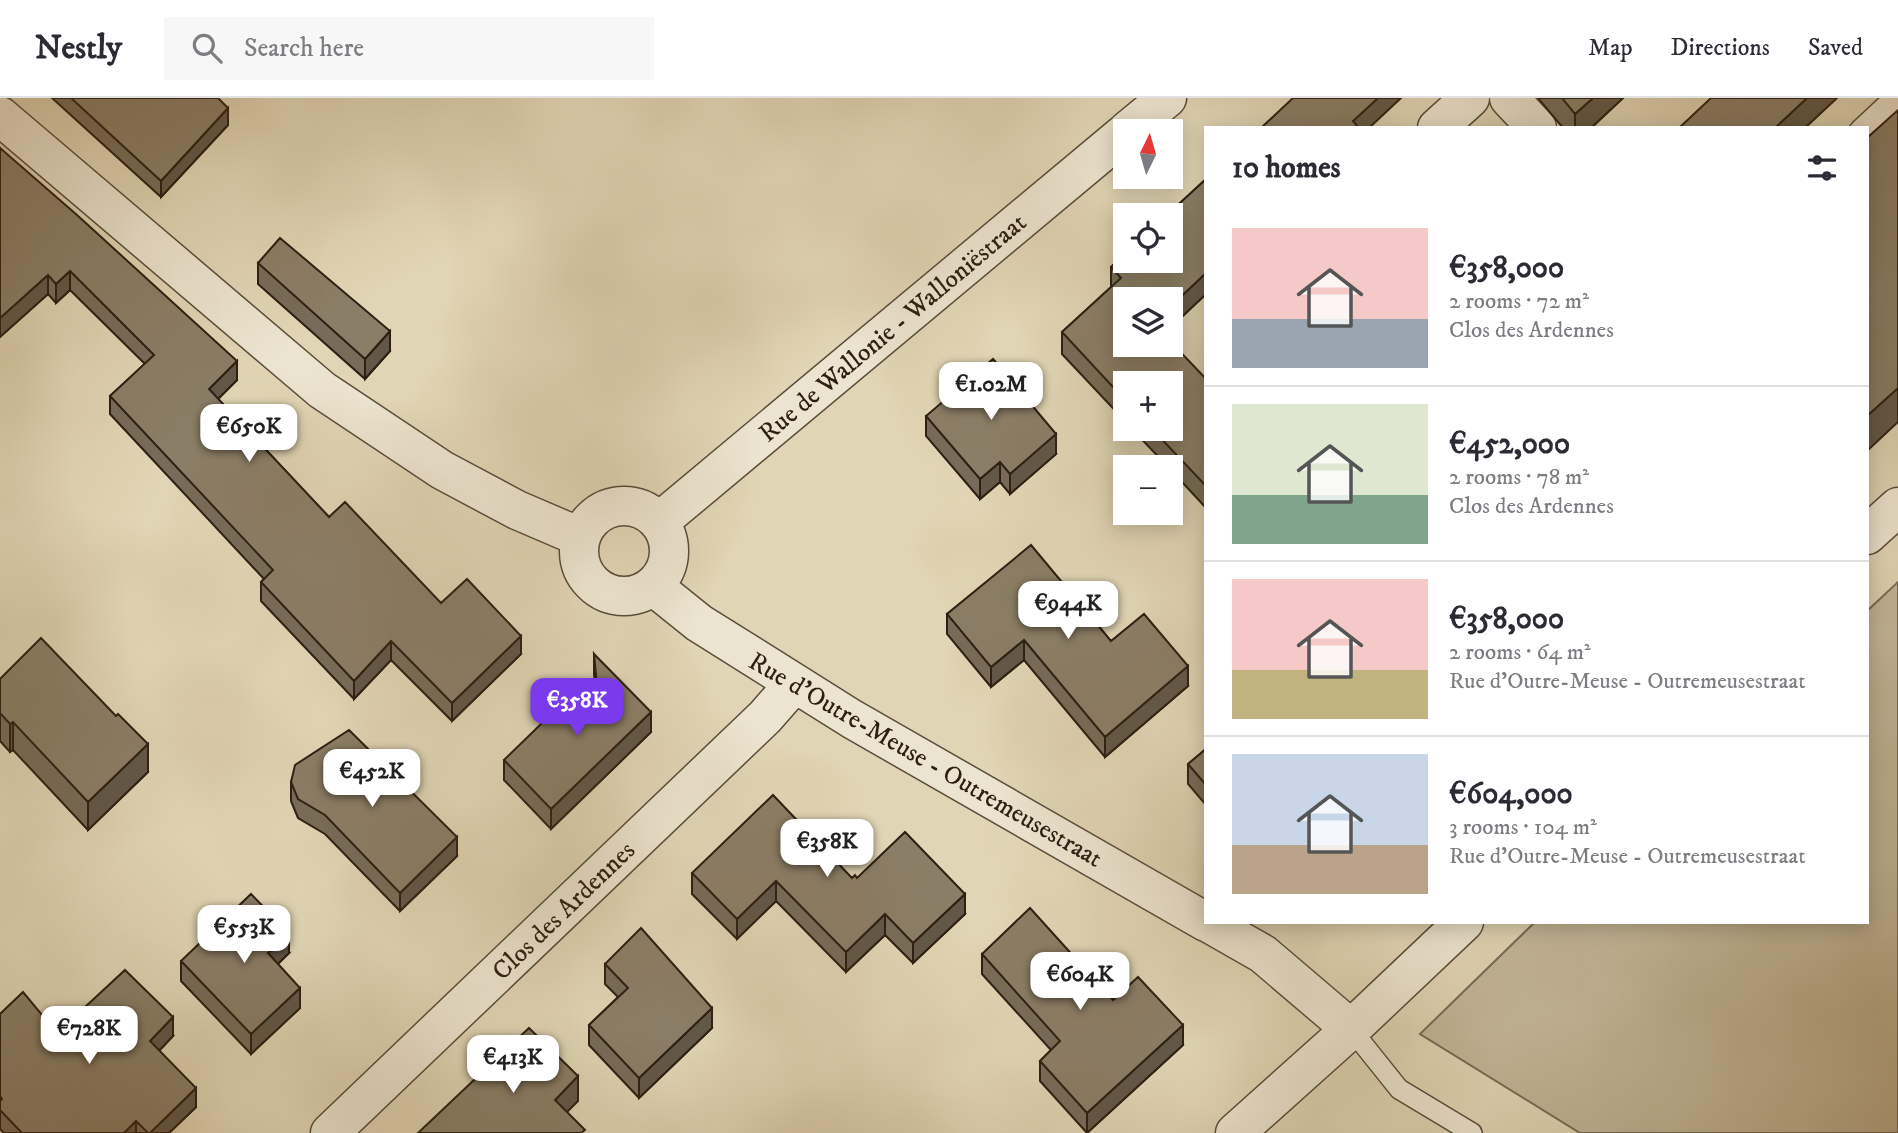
<!DOCTYPE html>
<html lang="en">
<head>
<meta charset="utf-8">
<style>
	:root { --surface:#fff; --page:#f7f7f7; --text:#2b2b33; --muted:#7c7c81; --line:#e1e1e2; --accent:#7c3aed }
	body { margin:0; font-family:"IM FELL DW Pica",serif; background:var(--page); color:var(--text); height:100vh; display:flex; flex-direction:column; font-size:26px; white-space:nowrap }
	* { box-sizing:border-box; margin:0 }
	p { font-size:23px; color:var(--muted) }
	.icon { flex:none; width:38px; height:38px; fill:none; stroke:currentColor; stroke-width:2; stroke-linecap:round; stroke-linejoin:round }
	.map { position:relative; flex:1; overflow:hidden }
	.drawer { position:absolute; left:1204px; top:28px; width:665px; height:798px; display:flex; flex-direction:column; background:var(--surface); border-radius:0px; box-shadow:0 4px 18px #0003 }
	.drawer>* { flex:none }
	.needle { width:46px; rotate:5deg }
	.buttons { position:absolute; left:1113px; top:21px; display:grid; gap:14px }
	.buttons a { display:grid; place-items:center; width:70px; height:70px; border-radius:0px; background:var(--surface); box-shadow:0 4px 18px #0003; font-size:35px }
	.price { position:absolute; translate:-50% -60px; padding:0 16px; border-radius:14px; background:#fff; color:#222; font-size:23px; line-height:46px; filter:drop-shadow(0 2px 4px #0008) }
	.price::after { content:''; position:absolute; left:50%; top:42px; width:21px; height:16px; margin-left:-10px; background:inherit; clip-path:polygon(0 0,100% 0,50% 100%) }
	.price.on { background:var(--accent); color:#fff }
	ul { padding:0; list-style:none }
	li { display:flex; align-items:center; gap:21px; height:175px; padding:0 28px }
	li+li { border-top:2px solid var(--line) }
	li span { display:grid; place-items:center; flex:none; width:196px; height:140px; border-radius:0px; color:#555 }
	li>.icon { margin-inline-start:auto }
	span .icon { width:84px; height:84px; fill:#fffc; stroke-width:1 }
	li b { font-size:30px }
	h2 { display:flex; justify-content:space-between; align-items:center; height:84px; padding:0 28px; font-size:30px }
	header { display:flex; align-items:center; gap:42px; box-sizing:border-box; height:98px; padding:0 35px; background:var(--surface); border-bottom:2px solid var(--line) }
	header strong { font-size:33px }
	nav { display:flex; gap:38px; margin-inline-start:auto; font-size:24px }
	.search { width:490px; height:63px; background:var(--page); display:flex; align-items:center; gap:18px; box-sizing:border-box; padding:0 24px; border-radius:0px; color:var(--muted); font-size:26px }
	.map>svg:first-child { display:block }
</style>
</head>
<body>
<header>
<strong>Nestly</strong>
<div class="search"><svg class="icon" aria-label="search" viewBox="0 0 24 24"><circle cx="10" cy="10" r="6"/><path d="M15 15l6 6"/></svg>Search here</div>
<nav><a>Map</a><a>Directions</a><a>Saved</a></nav>
</header>
<div class="map">
<svg width="1898" height="1035" viewBox="0 0 1898 1035">
	<rect width="100%" height="100%" fill="#e0d5b4"/>
	<filter id="stains"><feTurbulence type="fractalNoise" baseFrequency=".00286" numOctaves="4"/><feColorMatrix values="0 0 0 0 .2 0 0 0 0 .09 0 0 0 0 .02 0 0 0 .5 -.17"/></filter>
	<radialGradient id="worn" r=".72"><stop offset=".6" stop-color="#630" stop-opacity="0"/><stop offset="1" stop-color="#630" stop-opacity=".3"/></radialGradient>
	<!-- green -->
	<path fill="#c1b698" stroke="#766b55" stroke-width="2" d="M1898 484V1035H1580L1420 936 1535 824H1867V513Z"/>
	<g fill="none" stroke-linecap="round" stroke-linejoin="round">
		<!-- service casing -->
		<g stroke="#594d3a" stroke-width="22">
			<path id="service" d="M1351 931 1399 991 1472 1035"/>
		</g>
		<!-- minor casing -->
		<g stroke="#594d3a" stroke-width="41">
			<path id="minor" d="M1509 0 1537 30
				M0 18 322 292 442 372 517 412 580 439
				M1437 30 1470 0
				M1127 33 1167 0
				M1867 38 1898 9
				M579 453a45 45 0 1 1 90 0a45 45 0 1 1-90 0Z
				M659 424 1125 35
				M1867 437 1898 409
				M653 488 699 525 852 621 1206 824
				M1207 824 1263 856 1351 931
				M330 1035 765 619 794 586
				M1235 1035 1351 931 1464 824"/>
		</g>
		<!-- service -->
		<use href="#service" stroke="#ebe4ce" stroke-width="19"/>
		<!-- minor -->
		<use href="#minor" stroke="#ebe4ce" stroke-width="38"/>
	</g>
	<!-- wall -->
	<path fill="#776c58" stroke="#2c2012" stroke-width="2" d="M52 0H218L228 27 161 99Z
		M1538 0H1623L1591 30H1563Z
		M0 50 237 282 218 301 329 419 441 505 521 556 452 623 391 562 354 601 261 503V484L264 481 110 316V298L145 266 70 192 56 205 48 196 0 239Z
		M1206 81V196L1171 229V201H1125L1206 281V410L1171 372V369H1168L1132 331H1171L1125 285V323L1062 256V234L1111 189V169Z
		M258 165 390 253 365 281 258 186Z
		M926 318 1056 356 1010 396 1000 384 980 401 926 338Z
		M947 516 1111 543 1188 588 1105 659 1024 562 991 589 947 536Z
		M594 556 651 634 551 731 504 682V662L598 616 594 576Z
		M0 581 148 674 88 732 13 652 10 654 0 643Z
		M1206 651V707L1188 686V666Z
		M291 684 457 758 400 813 325 736 298 720 291 703Z
		M692 775 857 780 965 816 913 865 885 837 846 874 776 803 737 841 692 796Z
		M289 855 278 866 300 910 251 956 181 883V863Z
		M982 856 1113 902 1183 947 1087 1035 1040 983V963L1051 952 982 876Z
		M605 866 712 930 639 1000 589 947V927L618 899 605 886Z
		M0 916 57 935 173 938 159 953 196 1009 169 1035H4L0 1031Z"/>
	<!-- shaded-wall -->
	<path fill="#615847" stroke="#2c2012" stroke-width="2" d="M1378 0H1401L1369 30H1353V23Z
		M1593 0H1623L1591 30H1575V16Z
		M1807 0H1837L1805 30H1775Z
		M228 10V27L161 99V83Z
		M70 173V192L56 205V186Z
		M1206 175V196L1171 229V208Z
		M48 177V196L0 239V220Z
		M390 233V253L365 281V261Z
		M237 263V282L209 310V291Z
		M1898 290V324L1867 353V318Z
		M1056 336V356L1010 396V376Z
		M1000 364V384L980 401V381Z
		M521 538V556L452 623V605Z
		M1024 542V562L991 589V569Z
		M391 543V562L354 601V583Z
		M1188 568V588L1105 659V639Z
		M651 614V634L551 731V711Z
		M13 624V652L10 654V626Z
		M148 646V674L88 732V704Z
		M457 739V758L400 813V795Z
		M776 783V803L737 841V821Z
		M965 796V816L913 865V845Z
		M885 816V837L846 874V854Z
		M289 835V855L268 875V855Z
		M300 890V910L251 956V936Z
		M712 910V930L639 1000V980Z
		M173 919V938L150 962V943Z
		M1183 927V947L1087 1035V1015Z
		M578 978V1003L555 1026V1002Z
		M196 990V1009L169 1035H150Z
		M136 1023V1035H124Z"/>
	<!-- building -->
	<path fill="#8a7e66" stroke="#2c2012" stroke-width="2" d="M71 0H218L228 10 161 83Z
		M1293 0H1378L1353 23 1359 30H1261Z
		M1562 0H1593L1575 16Z
		M1711 0H1807L1775 30H1679Z
		M1898 12V290L1867 318V40Z
		M0 50 77 117 237 263 209 291 329 419 345 404 441 505 467 481 521 538 452 605 391 543 354 583 261 484 273 472 110 298 154 257 70 173 56 186 48 177 0 220Z
		M1206 81V175L1171 208V201H1125V247H1171V244L1206 281V388L1152 331H1171V285H1125V302L1062 234 1121 180 1111 169 1125 156V163H1171V117H1167Z
		M280 140 390 233 365 261 258 165Z
		M993 261 1056 336 1010 376 1000 364 980 381 926 318Z
		M1031 447 1111 543 1144 516 1188 568 1105 639 1024 542 991 569 947 516Z
		M41 540 116 618 118 616 148 646 88 704 13 624 10 626 0 615V581Z
		M594 556 651 614 551 711 504 662 575 593 600 618Z
		M349 632 457 739 400 795 325 717 298 701 291 684 295 667Z
		M1206 651V687L1188 666Z
		M773 697 852 780 855 777 857 780 905 734 965 796 913 845 885 816 846 854 776 783 737 821 692 775Z
		M251 796 289 835 268 855 300 890 251 936 181 863Z
		M1030 810 1113 902 1138 879 1183 927 1087 1015 1040 963 1060 943 982 856Z
		M641 830 712 910 639 980 589 927 628 890 605 866Z
		M125 872 173 919 150 943 196 990 150 1035H148L136 1023 124 1035H22L0 1012V1003L2 1001 0 998V916L23 894 57 935Z
		M529 930 578 978 555 1002 585 1032 581 1035H418Z"/>
	<g text-anchor="middle" stroke-width="6" stroke-linejoin="round" paint-order="stroke">
		<!-- street labels -->
		<g font-size="26" fill="#2c2012" stroke="#ebe4ce">
			<text transform="translate(892 229) rotate(-40)" y="9">Rue de Wallonie - Walloniëstraat</text>
			<text transform="translate(926 661) rotate(30)" y="9">Rue d'Outre-Meuse - Outremeusestraat</text>
			<text transform="translate(563 812) rotate(-44)" y="9">Clos des Ardennes</text>
		</g>
	</g>
	<rect width="100%" height="100%" filter="url(#stains)"/>
	<rect width="100%" height="100%" fill="url(#worn)"/>
</svg>
<div class="buttons">
<a><svg class="needle" viewBox="-14 -14 28 28"><path d="M0-13l5 13h-10z" fill="#e53935"/><path d="M0 13l5-13h-10z" fill="#7c7c81"/></svg></a>
<a><svg class="icon" aria-label="locate" viewBox="0 0 24 24"><circle cx="12" cy="12" r="6"/><path d="M12 2v4M12 18v4M2 12h4M18 12h4"/></svg></a>
<a><svg class="icon" aria-label="layers" viewBox="0 0 24 24"><path d="M12 4l9 5-9 5-9-5zM3 14l9 5 9-5"/></svg></a>
<a>+</a>
<a>−</a>
</div>
<b class="price" style="left:991px;top:324px">€1.02M</b>
<b class="price" style="left:249px;top:366px">€650K</b>
<b class="price" style="left:1068px;top:543px">€944K</b>
<b class="price on" style="left:577px;top:640px">€358K</b>
<b class="price" style="left:372px;top:711px">€452K</b>
<b class="price" style="left:827px;top:781px">€358K</b>
<b class="price" style="left:244px;top:867px">€553K</b>
<b class="price" style="left:1080px;top:914px">€604K</b>
<b class="price" style="left:89px;top:968px">€728K</b>
<b class="price" style="left:513px;top:997px">€413K</b>
<section class="drawer">
<h2>10 homes<svg class="icon" aria-label="filters" viewBox="0 0 24 24"><path d="M4 7h16M4 17h16"/><circle cx="9" cy="7" r="2"/><circle cx="15" cy="17" r="2"/></svg></h2>
<ul>
<li><span style="background:linear-gradient(#f6c9c9 65%,#9aa5b1 0)"><svg class="icon" aria-label="home" viewBox="0 0 24 24"><path d="M3 11l9-7 9 7M6 9v11h12V9"/></svg></span><div><b>€358,000</b><p>2 rooms · 72 m²</p><p>Clos des Ardennes</p></div></li>
<li><span style="background:linear-gradient(#dfe7d0 65%,#7fa58c 0)"><svg class="icon" aria-label="home" viewBox="0 0 24 24"><path d="M3 11l9-7 9 7M6 9v11h12V9"/></svg></span><div><b>€452,000</b><p>2 rooms · 78 m²</p><p>Clos des Ardennes</p></div></li>
<li><span style="background:linear-gradient(#f6c9c9 65%,#c2b280 0)"><svg class="icon" aria-label="home" viewBox="0 0 24 24"><path d="M3 11l9-7 9 7M6 9v11h12V9"/></svg></span><div><b>€358,000</b><p>2 rooms · 64 m²</p><p>Rue d'Outre-Meuse - Outremeusestraat</p></div></li>
<li><span style="background:linear-gradient(#c9d6e8 65%,#b9a48a 0)"><svg class="icon" aria-label="home" viewBox="0 0 24 24"><path d="M3 11l9-7 9 7M6 9v11h12V9"/></svg></span><div><b>€604,000</b><p>3 rooms · 104 m²</p><p>Rue d'Outre-Meuse - Outremeusestraat</p></div></li>
</ul>
</section>
</div>
</body>
</html>
